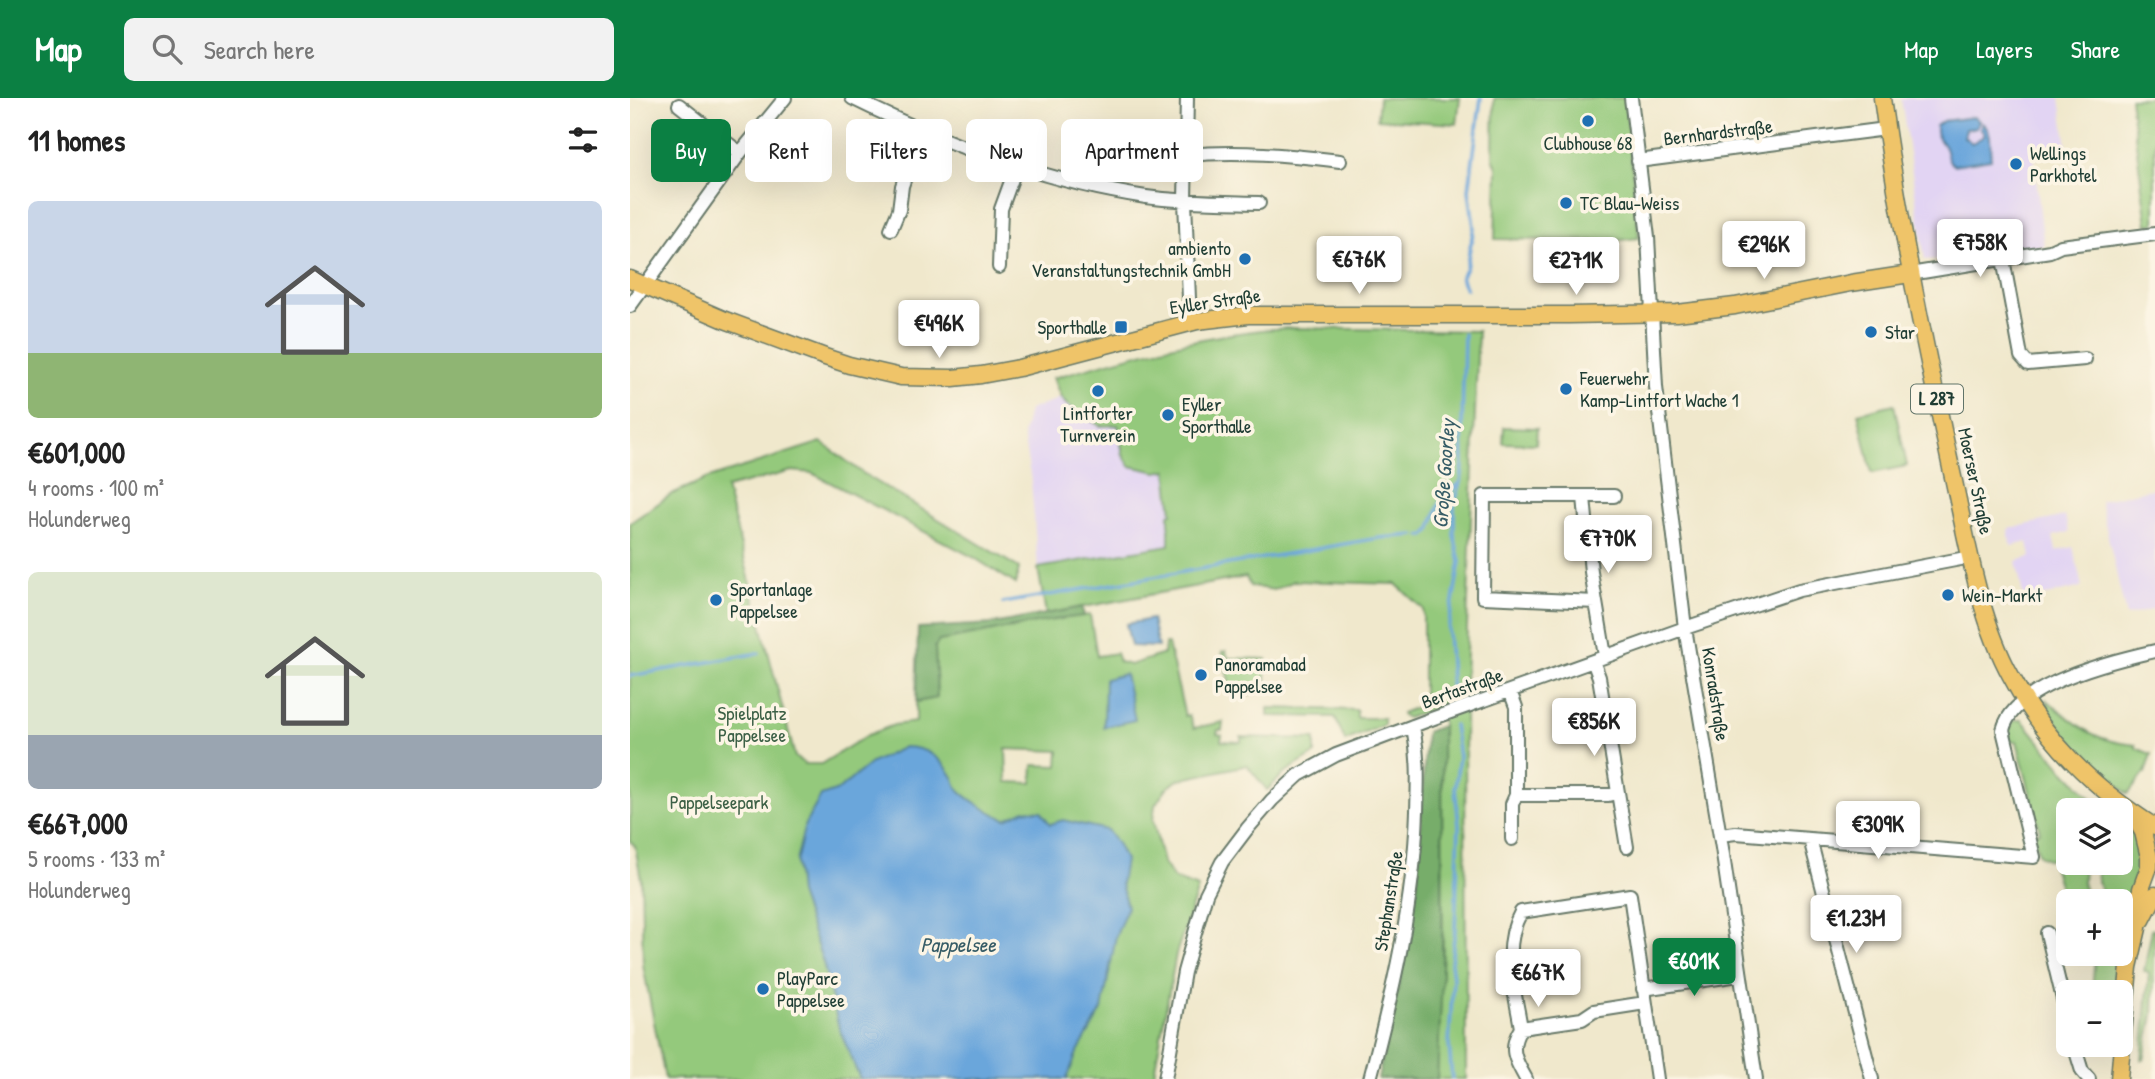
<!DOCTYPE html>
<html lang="en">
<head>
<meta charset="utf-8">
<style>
	:root { --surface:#fff; --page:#f2f2f2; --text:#222; --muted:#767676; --accent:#0b8043 }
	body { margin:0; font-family:"Patrick Hand",sans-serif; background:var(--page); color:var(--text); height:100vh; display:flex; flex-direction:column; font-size:26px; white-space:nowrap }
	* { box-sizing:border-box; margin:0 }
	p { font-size:23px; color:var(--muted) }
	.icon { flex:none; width:38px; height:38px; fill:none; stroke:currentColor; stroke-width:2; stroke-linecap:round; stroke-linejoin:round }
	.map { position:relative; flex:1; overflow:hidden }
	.sheet { display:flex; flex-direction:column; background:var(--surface); width:630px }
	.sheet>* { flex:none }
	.banner { position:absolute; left:21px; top:21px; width:665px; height:63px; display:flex; gap:14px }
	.fabs { position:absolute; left:1426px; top:700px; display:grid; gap:14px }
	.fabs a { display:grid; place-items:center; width:77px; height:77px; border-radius:10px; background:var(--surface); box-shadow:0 7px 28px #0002; font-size:35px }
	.price { position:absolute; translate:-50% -60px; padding:0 16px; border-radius:7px; background:#fff; color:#222; font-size:23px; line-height:46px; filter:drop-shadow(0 2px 4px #0008) }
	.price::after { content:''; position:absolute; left:50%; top:42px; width:21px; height:16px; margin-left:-10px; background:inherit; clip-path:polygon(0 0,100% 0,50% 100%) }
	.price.selected { background:var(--accent); color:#fff }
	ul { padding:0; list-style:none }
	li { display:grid; align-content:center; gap:14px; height:371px; padding:0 28px }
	li span { display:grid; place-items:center; height:217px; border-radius:10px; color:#555 }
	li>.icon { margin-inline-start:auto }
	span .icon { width:126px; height:126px; fill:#fffc; stroke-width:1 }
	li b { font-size:30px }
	h2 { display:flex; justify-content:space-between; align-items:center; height:84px; padding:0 28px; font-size:30px }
	.chip { padding:0 24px; border-radius:10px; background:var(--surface); box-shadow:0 7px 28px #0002; font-size:24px; line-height:63px }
	.chip.selected { background:var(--accent); color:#fff }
	header { display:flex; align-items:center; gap:42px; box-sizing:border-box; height:98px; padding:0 35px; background:var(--accent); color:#fff }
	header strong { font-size:33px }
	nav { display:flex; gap:38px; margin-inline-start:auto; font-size:24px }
	.search { width:490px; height:63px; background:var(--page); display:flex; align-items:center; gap:18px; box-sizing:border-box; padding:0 24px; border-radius:10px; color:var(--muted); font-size:26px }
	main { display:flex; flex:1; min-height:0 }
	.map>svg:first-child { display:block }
</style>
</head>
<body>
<header>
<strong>Map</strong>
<div class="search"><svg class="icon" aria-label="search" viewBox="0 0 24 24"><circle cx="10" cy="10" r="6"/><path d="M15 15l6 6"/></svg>Search here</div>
<nav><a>Map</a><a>Layers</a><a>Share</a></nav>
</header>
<main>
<section class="sheet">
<h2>11 homes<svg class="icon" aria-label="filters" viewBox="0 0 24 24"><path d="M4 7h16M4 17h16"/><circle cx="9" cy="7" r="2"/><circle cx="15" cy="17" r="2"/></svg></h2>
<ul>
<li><span style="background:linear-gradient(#c9d6e8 70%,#8fb573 0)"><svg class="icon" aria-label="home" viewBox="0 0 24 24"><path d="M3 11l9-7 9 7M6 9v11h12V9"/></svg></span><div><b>€601,000</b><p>4 rooms · 100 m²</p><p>Holunderweg</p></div></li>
<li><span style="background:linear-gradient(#dfe7d0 75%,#9aa5b1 0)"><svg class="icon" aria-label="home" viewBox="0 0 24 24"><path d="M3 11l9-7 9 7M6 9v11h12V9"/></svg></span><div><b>€667,000</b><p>5 rooms · 133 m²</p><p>Holunderweg</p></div></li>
</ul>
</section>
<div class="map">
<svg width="1525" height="981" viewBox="0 0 1525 981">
	<rect width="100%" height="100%" fill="#fcf5e5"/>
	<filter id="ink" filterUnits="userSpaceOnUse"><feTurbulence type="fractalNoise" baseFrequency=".0143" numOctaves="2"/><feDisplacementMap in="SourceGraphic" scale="14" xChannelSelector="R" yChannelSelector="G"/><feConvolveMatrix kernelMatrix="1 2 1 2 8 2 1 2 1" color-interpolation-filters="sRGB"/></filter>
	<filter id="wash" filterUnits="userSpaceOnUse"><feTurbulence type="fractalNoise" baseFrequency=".00686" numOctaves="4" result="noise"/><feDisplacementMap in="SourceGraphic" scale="28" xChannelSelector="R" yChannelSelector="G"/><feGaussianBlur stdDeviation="1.57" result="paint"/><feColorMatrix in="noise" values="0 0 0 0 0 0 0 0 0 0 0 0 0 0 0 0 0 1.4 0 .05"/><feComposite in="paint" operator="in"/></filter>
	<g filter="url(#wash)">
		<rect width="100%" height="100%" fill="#f0e8cc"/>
		<!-- built -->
		<path fill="#e2d4f3" d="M1271 0H1430L1438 56 1404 61 1414 148 1355 157 1295 162Z
			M431 300 437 307 476 329 488 327 493 357 538 372 539 401 542 403 539 447 408 470 401 382 393 337 399 312Z
			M1525 390V511L1496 518 1470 403Z
			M1435 418 1439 434 1423 438 1426 453 1443 449 1452 489 1394 502 1386 463 1401 459 1398 444 1381 448 1378 431Z"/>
		<!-- green -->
		<path fill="#94c97b" stroke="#5a8358" stroke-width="2" fill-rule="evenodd" d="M749 0H830L827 26 747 21Z
			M864 0H995L1009 140 985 143 865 141 867 70 863 59Z
			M1500 0H1525V126L1517 127Z
			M660 230 848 233 835 583 836 981H807L813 851 812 608 777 620 772 617V615L793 607V511L766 486 664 483 644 492 620 488 616 479 416 516 408 470 539 447V416L542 415 537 372 527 374 500 368 493 357 488 327 470 328 437 307 431 300 423 280C501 257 579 234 660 230Z
			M1264 306 1277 368 1242 375 1228 315Z
			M874 329 907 330 906 346 873 345Z
			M191 344 234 376 389 470 386 486 343 459 182 375 162 373 96 390 165 659 175 666H191L238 637 264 627 286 624V604L307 600 305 549 309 543 354 533 386 530 408 523 460 517 467 558 486 555 489 564 500 567 534 556 535 546H538L555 618 559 617 564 630 593 624 592 632H588L587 636 592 637 591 643 611 644V639L685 641V656L657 673 637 692 617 667 548 682 536 691 525 707 523 722 533 765 544 781 568 790 546 856 523 981H35L13 867 11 781 5 748 0 743V425L42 396 79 380ZM376 651 429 653 428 668 403 667 402 685 377 684Z
			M596 553 598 560 636 561V586H643V591L603 600 592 554Z
			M1417 602C1448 628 1464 644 1506 647V650L1521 656 1515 675 1498 696C1480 682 1414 624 1417 602Z
			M638 610 727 612V620H754V627L715 643 705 619 638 618Z
			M1383 622H1392L1431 669 1473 712H1438V759L1419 762 1409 757 1403 736 1410 734 1387 643 1380 644 1378 635Z
			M1494 726C1525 746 1506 781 1497 810L1491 808V803C1470 803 1464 783 1469 765H1491V730Z
			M1423 767 1454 768 1453 783 1455 803H1438V816Z
			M1522 831 1525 832 1523 916 1514 962H1512L1519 874 1514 873Z
			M1465 856H1490L1485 873 1483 894H1462Z"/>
		<!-- forest -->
		<path fill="#77ad6b" stroke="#4b7550" stroke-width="2" d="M452 509 454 518C405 523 357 535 309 543L305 549 307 600 286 604 288 530 363 526Z
			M812 628V883L807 981H748L778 846 787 789 796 634Z"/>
		<!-- water -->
		<path fill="#6ba6db" stroke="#457288" stroke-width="2" d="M1344 19 1349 23 1346 29 1336 31 1334 39 1342 45 1354 38V35L1350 30 1352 25C1364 34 1359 48 1361 61L1324 67C1316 61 1318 58 1315 50 1311 41 1305 40 1306 28L1313 23Z
			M522 521 528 549 501 548 496 526Z
			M495 576 505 622 474 629 475 581Z
			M274 649C296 649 313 661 324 681 325 684 326 688 328 691 338 702 363 716 376 721L395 712 411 713 420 726 433 722 477 732 488 747 495 762 491 786 497 809 486 838 472 912 446 957 437 981H230L209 930 193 864 169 796 166 764 175 726 191 698 208 692 241 665Z"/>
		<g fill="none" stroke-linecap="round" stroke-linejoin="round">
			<!-- stream -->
			<path stroke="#6ba6db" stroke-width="3.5" d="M836 191 831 179 836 170 844 129 839 92 851 0
				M791 438H795L800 433 810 404 831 384
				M373 505 749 440 785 437
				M0 578 129 555
				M822 601 818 531 830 464 824 437V407L831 384 833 367 832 334 834 236
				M822 981 819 946 823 880 821 865 825 832 829 727 825 690 829 659 824 627"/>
		</g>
	</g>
	<g filter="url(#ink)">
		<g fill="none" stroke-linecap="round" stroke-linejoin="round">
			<!-- minor casing -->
			<g stroke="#687969" stroke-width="16">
				<path id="minor" d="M222 0C313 45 414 84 516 99 553 104 591 104 629 105
					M557 0 555 103 560 225
					M1001 0 1018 139 1026 289 1055 530 1092 750 1126 981
					M49 7 110 55
					M557 57C609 52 659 57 710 63
					M1008 63 1256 31
					M261 131 269 112 272 88 291 33
					M1373 161 1391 258 1398 266 1455 261
					M369 169 371 111 387 67
					M1280 176 1420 153 1431 148 1525 136
					M0 208 110 55 155 0
					M954 399 961 474 975 558
					M966 504 853 499 854 398H984
					M963 563 969 579 997 749
					M880 593 886 609V697L882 706V741
					M886 697H978L986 695
					M1090 737 1106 735 1404 759 1373 632C1384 586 1485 562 1525 553
					M1180 741 1242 981
					M1417 835 1438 922
					M1013 891 1109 877
					M891 930C885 893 871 849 891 814L1000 797 1027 981
					M1444 947 1452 973 1459 981
					M535 981 554 874 576 796 592 764 617 731 642 702 669 677 706 657 804 620 1055 530 1169 492 1341 459
					M740 981C763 893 784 805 787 713 788 681 789 660 783 628
					M896 981C885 962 878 950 891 930L952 921 964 913 1015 905"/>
			</g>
			<!-- major casing -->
			<g stroke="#687969" stroke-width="19">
				<path id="major" d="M1252 0C1269 125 1295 247 1321 370 1336 436 1348 519 1381 578 1415 643 1463 690 1525 729
					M0 181 95 222 195 259 219 267 271 279 323 280 351 277 389 270 567 223 618 217H939L1047 215 1105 208 1221 185 1280 176
					M1512 822 1525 797
					M1489 981 1499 869 1508 830 1511 791 1519 769V759L1513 734 1504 718"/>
			</g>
			<!-- minor -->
			<use href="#minor" stroke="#fff" stroke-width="12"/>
			<!-- major -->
			<use href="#major" stroke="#efc469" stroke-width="16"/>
		</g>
	</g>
	<!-- markers -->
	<g fill="#1f6fb2" stroke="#fcf5e5" stroke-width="2.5">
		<circle cx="958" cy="23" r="7"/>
		<circle cx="1386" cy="66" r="7"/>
		<circle cx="936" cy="105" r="7"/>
		<circle cx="615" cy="161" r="7"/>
		<rect x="484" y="222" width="14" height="14" rx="3.5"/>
		<circle cx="1241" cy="234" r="7"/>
		<circle cx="936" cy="291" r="7"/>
		<circle cx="468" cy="293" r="7"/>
		<circle cx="538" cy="317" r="7"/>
		<circle cx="1318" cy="497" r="7"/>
		<circle cx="86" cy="502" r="7"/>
		<circle cx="571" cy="577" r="7"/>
		<circle cx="133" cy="891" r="7"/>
	</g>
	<g text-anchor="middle" stroke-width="7" stroke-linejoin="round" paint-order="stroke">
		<!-- shield labels -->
		<rect fill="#fcf5e5" stroke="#617469" stroke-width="2" x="1281" y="286.5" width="52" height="29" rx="5"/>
		<g font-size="18" font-weight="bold" fill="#1f3d34">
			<text x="1307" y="307">L 287</text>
		</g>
		<!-- street labels -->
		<g font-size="19" fill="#1f3d34" stroke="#fcf5e5">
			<text transform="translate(1088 34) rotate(-7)" y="7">Bernhardstraße</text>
			<text transform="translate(585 203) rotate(-8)" y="7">Eyller Straße</text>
			<text transform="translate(1346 383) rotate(78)" y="7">Moerser Straße</text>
			<text transform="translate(832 590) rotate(-20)" y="7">Bertastraße</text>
			<text transform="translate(1086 596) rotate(81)" y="7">Konradstraße</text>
			<text transform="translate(758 803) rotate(-81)" y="7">Stephanstraße</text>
		</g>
		<!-- poi labels -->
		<g font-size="19" fill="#1f3d34" stroke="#fcf5e5" text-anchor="start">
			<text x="958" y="52" text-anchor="middle">Clubhouse 68</text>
			<text x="1400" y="62">Wellings<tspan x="1400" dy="22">Parkhotel</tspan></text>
			<text x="950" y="112">TC Blau-Weiss</text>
			<text x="601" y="157" text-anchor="end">ambiento<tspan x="601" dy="22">Veranstaltungstechnik GmbH</tspan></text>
			<text x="477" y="236" text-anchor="end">Sporthalle</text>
			<text x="1255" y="241">Star</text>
			<text x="950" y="287">Feuerwehr<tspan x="950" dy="22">Kamp-Lintfort Wache 1</tspan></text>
			<text x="552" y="313">Eyller<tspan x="552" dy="22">Sporthalle</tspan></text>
			<text x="468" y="322" text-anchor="middle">Lintforter<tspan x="468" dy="22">Turnverein</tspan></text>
			<text x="100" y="498">Sportanlage<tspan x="100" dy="22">Pappelsee</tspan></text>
			<text x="1332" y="504">Wein-Markt</text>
			<text x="585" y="573">Panoramabad<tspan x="585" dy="22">Pappelsee</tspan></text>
			<text x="147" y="887">PlayParc<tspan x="147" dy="22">Pappelsee</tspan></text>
		</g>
		<!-- park labels -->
		<g font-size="19" fill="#3c6046" stroke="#fcf5e5">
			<text x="122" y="622">Spielplatz<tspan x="122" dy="22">Pappelsee</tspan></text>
			<text x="89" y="711">Pappelseepark</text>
		</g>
		<!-- water labels -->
		<g font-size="21" font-style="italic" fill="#365c66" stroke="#fcf5e5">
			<text transform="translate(814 376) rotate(-86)" y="7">Große Goorley</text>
			<text x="328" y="854">Pappelsee</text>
		</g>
	</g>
</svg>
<div class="fabs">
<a><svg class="icon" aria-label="layers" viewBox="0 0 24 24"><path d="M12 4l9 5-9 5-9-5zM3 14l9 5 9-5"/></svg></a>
<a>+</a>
<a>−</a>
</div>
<b class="price" style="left:1350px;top:181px">€758K</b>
<b class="price" style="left:1134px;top:183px">€296K</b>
<b class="price" style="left:729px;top:198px">€676K</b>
<b class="price" style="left:946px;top:199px">€271K</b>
<b class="price" style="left:309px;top:262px">€496K</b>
<b class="price" style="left:978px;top:477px">€770K</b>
<b class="price" style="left:964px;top:660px">€856K</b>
<b class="price" style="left:1248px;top:763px">€309K</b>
<b class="price" style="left:1226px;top:857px">€1.23M</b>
<b class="price selected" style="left:1064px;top:900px">€601K</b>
<b class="price" style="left:908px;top:911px">€667K</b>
<div class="banner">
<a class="chip selected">Buy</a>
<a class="chip">Rent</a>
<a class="chip">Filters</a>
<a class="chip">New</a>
<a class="chip">Apartment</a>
</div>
</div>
</main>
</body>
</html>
